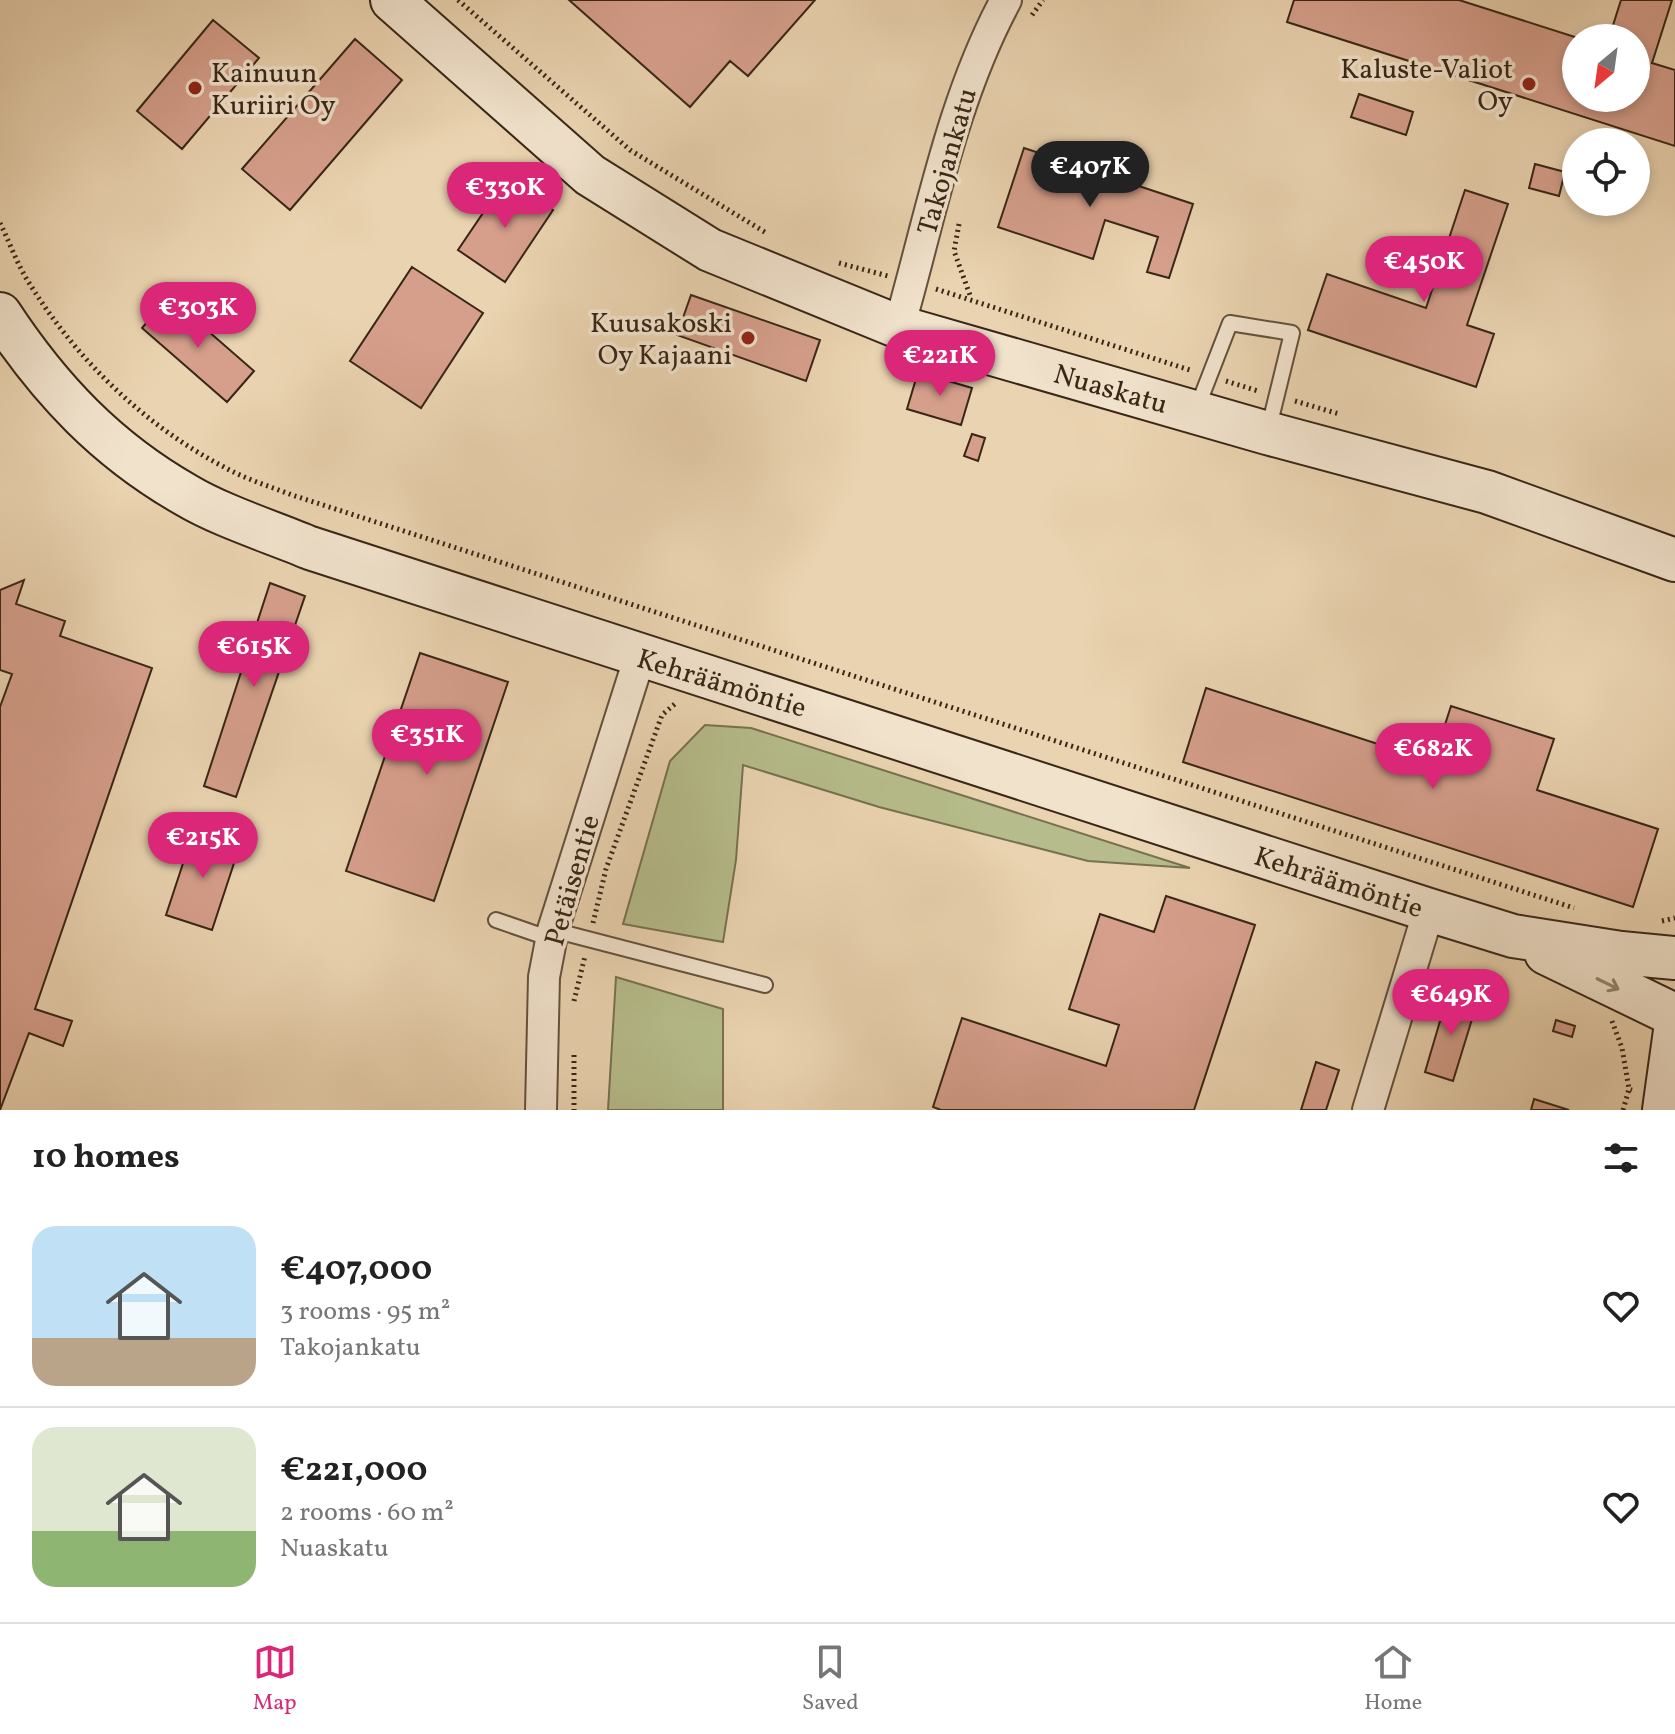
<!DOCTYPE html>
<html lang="en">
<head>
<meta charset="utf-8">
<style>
	:root { --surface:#fff; --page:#f2f2f2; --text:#222; --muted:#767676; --line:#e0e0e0; --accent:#db2777 }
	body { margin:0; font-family:Vollkorn,serif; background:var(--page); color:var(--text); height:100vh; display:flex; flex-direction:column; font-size:30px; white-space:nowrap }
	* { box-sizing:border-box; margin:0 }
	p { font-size:26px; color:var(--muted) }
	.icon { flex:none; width:44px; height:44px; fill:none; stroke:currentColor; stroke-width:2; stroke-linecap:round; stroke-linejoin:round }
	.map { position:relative; height:1110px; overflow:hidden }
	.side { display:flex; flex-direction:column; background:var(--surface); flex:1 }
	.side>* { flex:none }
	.needle { width:52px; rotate:209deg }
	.buttons { position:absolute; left:1562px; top:24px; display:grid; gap:16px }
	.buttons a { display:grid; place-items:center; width:88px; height:88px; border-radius:50%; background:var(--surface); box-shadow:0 4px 12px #0003; font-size:40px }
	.price { position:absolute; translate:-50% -68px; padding:0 18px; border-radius:28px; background:var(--accent); color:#fff; font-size:26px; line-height:52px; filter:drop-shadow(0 2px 4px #0008) }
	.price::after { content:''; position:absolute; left:50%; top:48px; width:24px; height:18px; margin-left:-12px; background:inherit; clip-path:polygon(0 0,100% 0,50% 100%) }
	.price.current { background:#222; color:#fff }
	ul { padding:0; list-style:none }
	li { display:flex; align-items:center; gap:24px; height:200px; padding:0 32px }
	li+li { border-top:2px solid var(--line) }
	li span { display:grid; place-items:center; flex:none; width:224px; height:160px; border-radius:24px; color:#555 }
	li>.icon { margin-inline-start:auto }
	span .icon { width:96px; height:96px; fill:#fffc; stroke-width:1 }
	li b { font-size:34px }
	h2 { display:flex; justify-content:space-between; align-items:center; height:96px; padding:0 32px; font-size:34px }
	.tab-bar { display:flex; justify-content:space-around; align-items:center; height:112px; border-top:2px solid var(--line); background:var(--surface); font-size:22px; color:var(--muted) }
	.tab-bar a { display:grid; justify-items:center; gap:4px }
	.tab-bar .current { color:var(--accent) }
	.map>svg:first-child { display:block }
</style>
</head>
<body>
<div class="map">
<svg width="1675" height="1110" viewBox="0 0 1675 1110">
	<rect width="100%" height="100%" fill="#ead3b0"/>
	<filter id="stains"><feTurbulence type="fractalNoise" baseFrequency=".0025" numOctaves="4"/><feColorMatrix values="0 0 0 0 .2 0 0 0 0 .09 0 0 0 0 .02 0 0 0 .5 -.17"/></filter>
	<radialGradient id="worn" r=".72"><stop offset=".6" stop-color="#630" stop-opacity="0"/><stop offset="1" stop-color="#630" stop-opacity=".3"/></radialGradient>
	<!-- green -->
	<path fill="#b6bc8b" stroke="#777150" stroke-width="2" d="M705 725 751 728 1190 868 1088 861 879 807 743 765 736 860 723 942 623 924 670 761Z
		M616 977 723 1009V1110H608Z"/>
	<!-- building -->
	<path fill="#d69f8c" stroke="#382616" stroke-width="2" d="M569 0H815L748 76 730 61 690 107Z
		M1294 0H1459L1578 38 1576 98H1636V38H1609L1621 0H1672L1652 63 1675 70V146L1287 22Z
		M213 20 259 58 182 149 137 111Z
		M355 39 402 80 290 210 242 169Z
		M1359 94 1413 112 1406 135 1351 117Z
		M1024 148 1193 204 1169 278 1147 272 1158 237 1105 220 1093 259 998 227Z
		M1535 164 1565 172 1559 196 1529 188Z
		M506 179 553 210 505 282 458 250Z
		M1465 190 1508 204 1467 325 1494 334 1476 387 1308 330 1327 274 1426 308Z
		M412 267 483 313 421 408 350 361Z
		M691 295 820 340 806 381 677 335Z
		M169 297 254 371 227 402 142 328Z
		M918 372 972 388 961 425 907 409Z
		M972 434 985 438 978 461 964 456Z
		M24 580 16 604 65 621 60 636 152 668 35 1009 72 1021 63 1046 29 1033 0 1110V707L12 674 0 670V590Z
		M270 583 305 596 236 797 204 786Z
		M420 653 508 682 434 901 346 871Z
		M1206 688 1433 762 1451 706 1554 739 1537 790 1658 829 1633 907 1183 762Z
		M194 830 240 845 212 930 166 915Z
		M1166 896 1255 925 1194 1110H941L933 1107 962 1018 1106 1066 1119 1025 1069 1009 1100 914 1154 932Z
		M1448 994 1477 1003 1453 1081 1425 1072Z
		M1556 1020 1575 1026 1572 1037 1553 1031Z
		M1316 1062 1339 1070 1326 1110H1301Z
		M1534 1099 1569 1110H1531Z"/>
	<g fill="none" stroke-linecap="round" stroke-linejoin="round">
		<!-- lane casing -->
		<g stroke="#64513c" stroke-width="18">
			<path id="lane" d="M1197 408 1230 323 1292 333 1268 431
				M496 920 551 939
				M553 930 765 985"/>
		</g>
		<!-- street casing -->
		<g stroke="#64513c" stroke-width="34">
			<path id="street" d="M899 327C931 216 951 102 1006 0
				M541 1110 544 977 553 930 640 656
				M1368 1110 1429 910"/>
		</g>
		<!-- secondary casing -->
		<g stroke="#382616" stroke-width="46">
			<path id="secondary" d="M392 0 590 175 710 250 899 327 1267 433 1487 492 1675 560
				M0 314C50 390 107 450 186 495 221 516 272 532 310 548L1429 910 1513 936 1621 953 1675 958
				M1546 953 1668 1012
				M1664 1110 1675 1031"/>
		</g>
		<!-- path -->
		<path stroke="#382616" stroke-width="5" stroke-dasharray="2 4" stroke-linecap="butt" d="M458 0 630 150 768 234
			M1032 15 1043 0
			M0 223C9 241 16 261 26 278 74 357 142 424 224 467 245 479 269 486 292 495L1574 908
			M959 224 954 251 971 298
			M839 263 888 276
			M936 289 1193 371
			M1226 381 1258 391
			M1295 401 1339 414
			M1662 921 1675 918
			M593 923 606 869 662 715 676 703
			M574 1001 585 956
			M1612 1021 1622 1048 1629 1089 1632 1090
			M574 1055V1110
			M1623 1110 1629 1089"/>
		<!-- lane -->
		<use href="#lane" stroke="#f1e2cc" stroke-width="14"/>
		<!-- street -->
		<use href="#street" stroke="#f1e2cc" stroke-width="30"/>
		<!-- secondary -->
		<use href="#secondary" stroke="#f1e2cc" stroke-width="42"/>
	</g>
	<!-- one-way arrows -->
	<defs><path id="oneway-shaft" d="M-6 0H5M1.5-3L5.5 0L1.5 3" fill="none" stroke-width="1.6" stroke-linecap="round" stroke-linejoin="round" transform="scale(2)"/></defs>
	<use stroke="#948471" href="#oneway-shaft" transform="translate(1608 984) rotate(26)"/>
	<!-- markers -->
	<g fill="#8f2418" stroke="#f1e2cc" stroke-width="3">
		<circle cx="1529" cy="84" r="8"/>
		<circle cx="195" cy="88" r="8"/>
		<circle cx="748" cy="338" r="8"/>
	</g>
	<g text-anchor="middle" stroke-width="7" stroke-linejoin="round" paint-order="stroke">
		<!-- poi labels -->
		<g font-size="28" fill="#382616" stroke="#f1e2cc" text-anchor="end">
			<text x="1513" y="78">Kaluste-Valiot<tspan x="1513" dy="32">Oy</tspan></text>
			<text x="211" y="82" text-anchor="start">Kainuun<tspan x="211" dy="32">Kuriiri Oy</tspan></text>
			<text x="732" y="332">Kuusakoski<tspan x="732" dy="32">Oy Kajaani</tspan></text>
		</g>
		<!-- street labels -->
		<g font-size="28" fill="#382616" stroke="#f1e2cc">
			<text transform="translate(946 161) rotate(-74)" y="10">Takojankatu</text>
			<text transform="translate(1111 388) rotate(16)" y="10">Nuaskatu</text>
			<text transform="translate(722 682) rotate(17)" y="10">Kehräämöntie</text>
			<text transform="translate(571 880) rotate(-74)" y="10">Petäisentie</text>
			<text transform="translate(1339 881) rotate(18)" y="10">Kehräämöntie</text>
		</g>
	</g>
	<rect width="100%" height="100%" filter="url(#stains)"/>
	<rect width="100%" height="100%" fill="url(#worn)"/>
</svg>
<div class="buttons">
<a><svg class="needle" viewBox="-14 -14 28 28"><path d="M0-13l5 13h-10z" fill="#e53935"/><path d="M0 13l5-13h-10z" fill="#767676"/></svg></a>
<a><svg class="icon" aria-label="locate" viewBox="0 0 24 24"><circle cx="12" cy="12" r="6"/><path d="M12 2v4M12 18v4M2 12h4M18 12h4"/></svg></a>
</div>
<b class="price current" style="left:1090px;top:209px">€407K</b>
<b class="price" style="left:505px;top:230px">€330K</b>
<b class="price" style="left:1424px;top:304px">€450K</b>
<b class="price" style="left:198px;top:350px">€303K</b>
<b class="price" style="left:940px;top:398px">€221K</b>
<b class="price" style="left:254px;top:689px">€615K</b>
<b class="price" style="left:427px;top:777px">€351K</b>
<b class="price" style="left:1433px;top:791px">€682K</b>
<b class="price" style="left:203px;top:880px">€215K</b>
<b class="price" style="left:1451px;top:1037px">€649K</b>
</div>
<section class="side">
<h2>10 homes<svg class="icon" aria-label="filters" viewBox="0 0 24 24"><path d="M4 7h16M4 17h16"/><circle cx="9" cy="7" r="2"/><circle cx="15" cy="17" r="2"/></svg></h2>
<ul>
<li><span style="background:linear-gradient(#bfe0f5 70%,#b9a48a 0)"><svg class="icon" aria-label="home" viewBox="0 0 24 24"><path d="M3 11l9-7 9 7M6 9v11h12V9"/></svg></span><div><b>€407,000</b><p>3 rooms · 95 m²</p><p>Takojankatu</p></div><svg class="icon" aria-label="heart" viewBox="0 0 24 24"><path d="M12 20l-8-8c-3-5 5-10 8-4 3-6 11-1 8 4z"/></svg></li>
<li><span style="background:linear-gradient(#dfe7d0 65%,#8fb573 0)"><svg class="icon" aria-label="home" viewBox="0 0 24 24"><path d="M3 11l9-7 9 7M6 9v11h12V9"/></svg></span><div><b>€221,000</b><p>2 rooms · 60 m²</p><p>Nuaskatu</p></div><svg class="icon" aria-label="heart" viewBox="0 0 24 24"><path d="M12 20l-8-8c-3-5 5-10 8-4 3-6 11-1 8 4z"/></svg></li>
</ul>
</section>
<nav class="tab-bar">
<a class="current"><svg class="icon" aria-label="map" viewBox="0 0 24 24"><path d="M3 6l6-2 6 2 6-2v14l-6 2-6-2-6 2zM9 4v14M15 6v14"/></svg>Map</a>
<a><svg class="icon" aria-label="saved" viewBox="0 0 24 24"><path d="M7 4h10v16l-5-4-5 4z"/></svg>Saved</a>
<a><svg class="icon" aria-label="home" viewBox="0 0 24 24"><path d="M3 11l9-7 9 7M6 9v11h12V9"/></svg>Home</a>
</nav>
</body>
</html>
